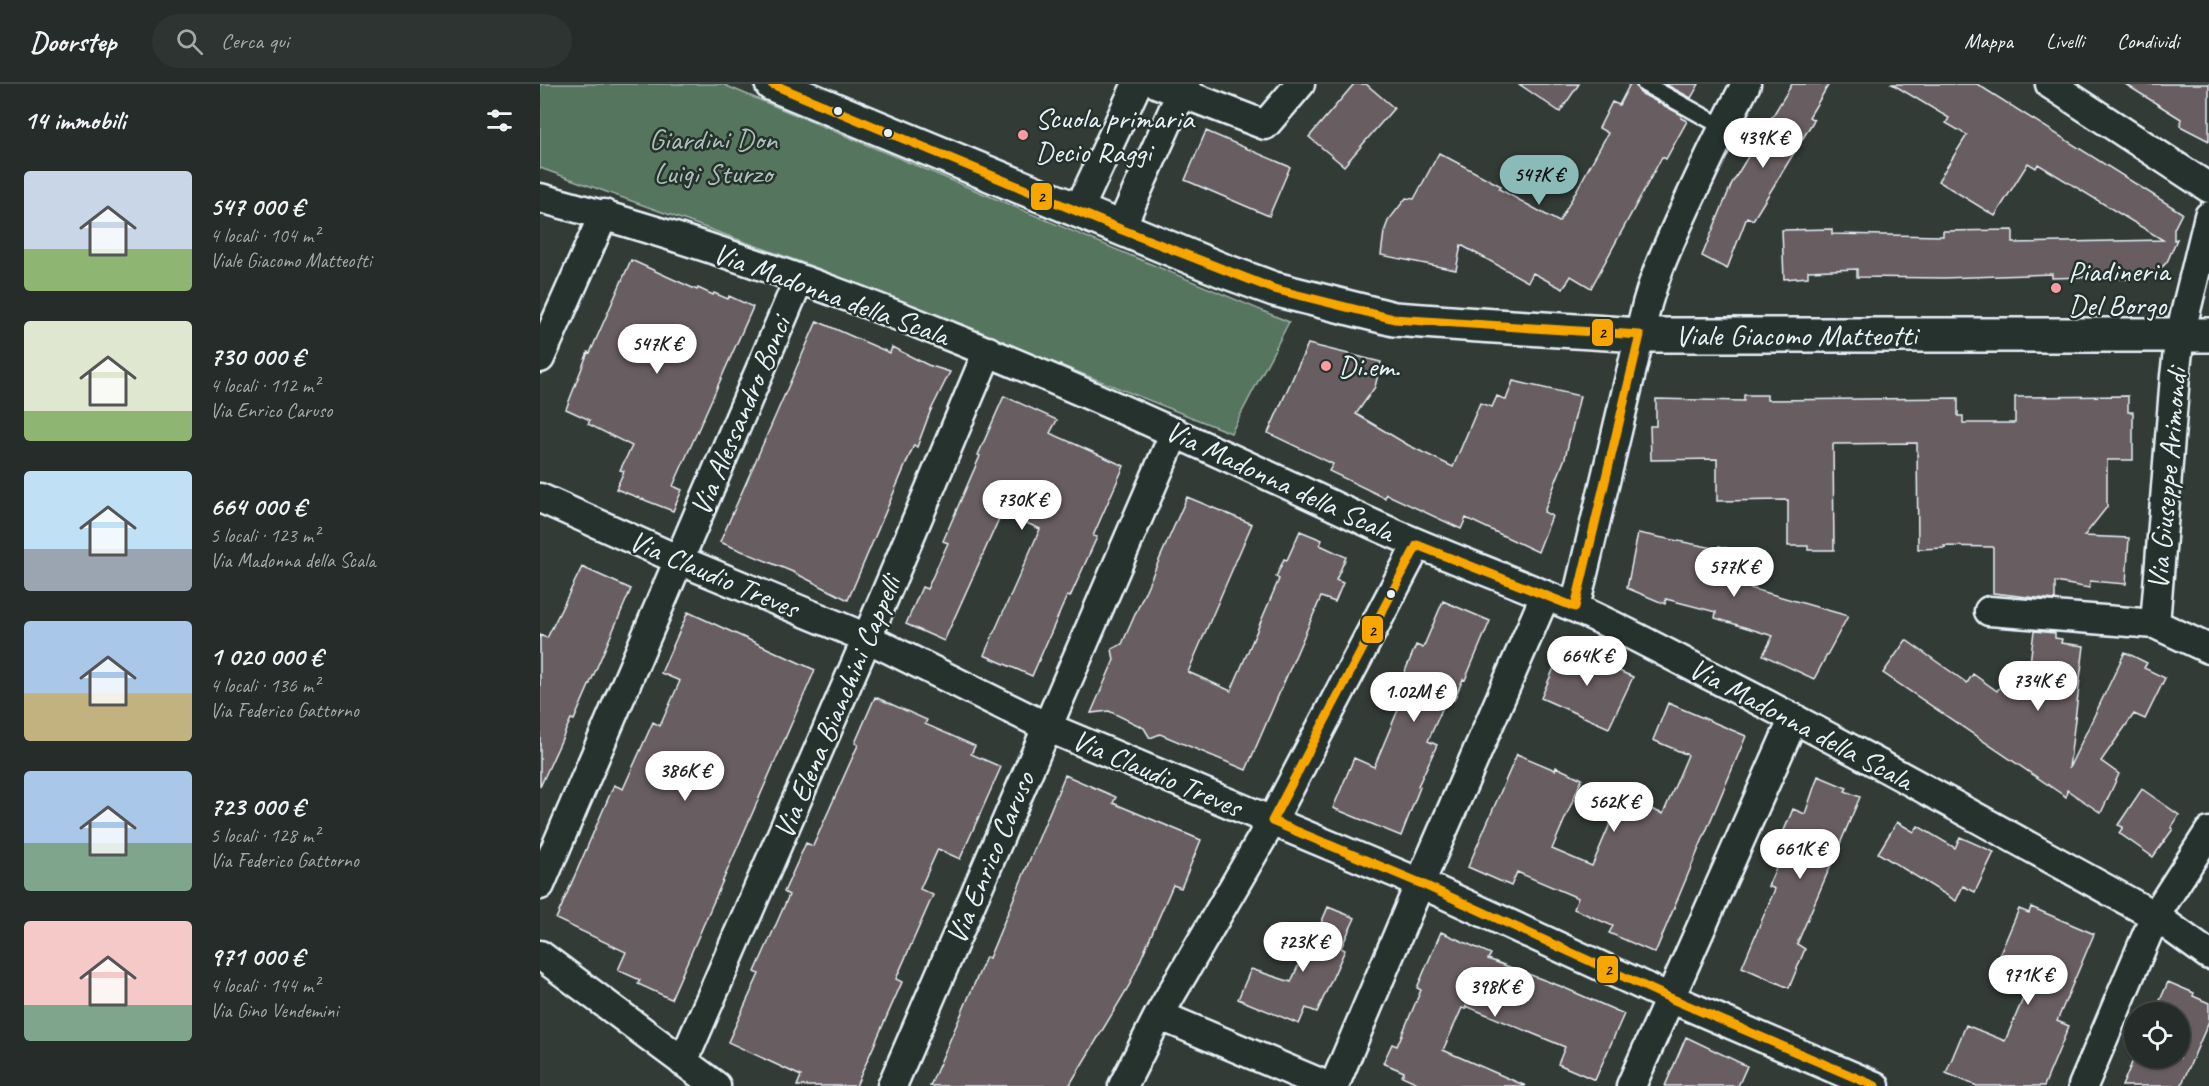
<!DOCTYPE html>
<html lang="it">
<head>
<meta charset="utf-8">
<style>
	:root { --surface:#262c29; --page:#2e3431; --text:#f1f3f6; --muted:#a4a7a8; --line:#424846; --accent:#8bbbb9 }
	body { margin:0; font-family:Caveat,sans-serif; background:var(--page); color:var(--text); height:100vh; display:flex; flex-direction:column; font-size:22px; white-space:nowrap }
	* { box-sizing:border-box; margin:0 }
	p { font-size:20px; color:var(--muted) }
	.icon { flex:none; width:33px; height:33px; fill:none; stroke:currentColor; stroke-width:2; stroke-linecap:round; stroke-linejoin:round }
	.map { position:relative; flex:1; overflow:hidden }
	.details { display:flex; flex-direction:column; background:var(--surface); width:540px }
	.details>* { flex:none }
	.fabs { position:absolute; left:1584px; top:918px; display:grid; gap:12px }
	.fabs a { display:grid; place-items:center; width:66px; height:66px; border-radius:50%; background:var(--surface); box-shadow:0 2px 4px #0004,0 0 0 2px var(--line); font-size:30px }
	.price { position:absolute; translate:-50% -51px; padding:0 14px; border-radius:21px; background:#fff; color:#222; font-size:20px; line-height:39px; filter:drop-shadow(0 2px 3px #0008) }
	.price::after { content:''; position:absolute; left:50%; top:36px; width:18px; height:14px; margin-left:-9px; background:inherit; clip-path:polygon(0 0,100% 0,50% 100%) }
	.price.selected { background:var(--accent); color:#111 }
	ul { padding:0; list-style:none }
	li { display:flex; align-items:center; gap:18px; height:150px; padding:0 24px }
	li span { display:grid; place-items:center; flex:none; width:168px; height:120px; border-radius:6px; color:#555 }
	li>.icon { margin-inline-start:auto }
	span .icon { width:72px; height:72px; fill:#fffc; stroke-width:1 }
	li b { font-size:26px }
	h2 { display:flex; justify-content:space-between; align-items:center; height:72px; padding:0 24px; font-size:26px }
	header { display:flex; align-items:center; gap:36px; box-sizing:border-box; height:84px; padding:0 30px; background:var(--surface); border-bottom:2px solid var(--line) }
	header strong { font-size:28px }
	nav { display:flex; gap:33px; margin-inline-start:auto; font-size:21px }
	.search { width:420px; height:54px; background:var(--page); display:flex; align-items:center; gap:15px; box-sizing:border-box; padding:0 21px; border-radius:33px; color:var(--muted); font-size:22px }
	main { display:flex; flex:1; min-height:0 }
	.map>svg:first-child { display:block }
</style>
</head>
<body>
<header>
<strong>Doorstep</strong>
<div class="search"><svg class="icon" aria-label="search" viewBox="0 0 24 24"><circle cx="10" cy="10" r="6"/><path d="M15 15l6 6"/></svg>Cerca qui</div>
<nav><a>Mappa</a><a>Livelli</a><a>Condividi</a></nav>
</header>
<main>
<section class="details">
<h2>14 immobili<svg class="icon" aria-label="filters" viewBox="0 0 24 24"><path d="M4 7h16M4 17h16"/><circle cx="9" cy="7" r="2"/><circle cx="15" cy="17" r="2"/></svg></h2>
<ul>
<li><span style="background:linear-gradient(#c9d6e8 65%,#8fb573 0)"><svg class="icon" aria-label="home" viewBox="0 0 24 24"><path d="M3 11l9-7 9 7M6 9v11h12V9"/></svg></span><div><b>547 000 €</b><p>4 locali · 104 m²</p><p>Viale Giacomo Matteotti</p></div></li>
<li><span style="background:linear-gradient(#dfe7d0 75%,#8fb573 0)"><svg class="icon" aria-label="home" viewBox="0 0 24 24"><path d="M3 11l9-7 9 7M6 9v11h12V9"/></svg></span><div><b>730 000 €</b><p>4 locali · 112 m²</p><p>Via Enrico Caruso</p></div></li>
<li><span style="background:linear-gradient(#bfe0f5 65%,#9aa5b1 0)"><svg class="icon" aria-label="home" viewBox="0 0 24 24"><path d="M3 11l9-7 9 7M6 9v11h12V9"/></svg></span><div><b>664 000 €</b><p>5 locali · 123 m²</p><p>Via Madonna della Scala</p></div></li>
<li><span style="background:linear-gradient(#a9c7e8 60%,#c2b280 0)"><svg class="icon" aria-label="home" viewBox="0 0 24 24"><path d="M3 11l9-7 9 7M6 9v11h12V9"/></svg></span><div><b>1 020 000 €</b><p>4 locali · 136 m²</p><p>Via Federico Gattorno</p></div></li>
<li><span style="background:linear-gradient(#a9c7e8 60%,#7fa58c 0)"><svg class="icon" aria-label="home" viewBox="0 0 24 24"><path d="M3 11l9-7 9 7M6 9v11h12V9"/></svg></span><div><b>723 000 €</b><p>5 locali · 128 m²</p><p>Via Federico Gattorno</p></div></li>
<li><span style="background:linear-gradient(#f6c9c9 70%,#7fa58c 0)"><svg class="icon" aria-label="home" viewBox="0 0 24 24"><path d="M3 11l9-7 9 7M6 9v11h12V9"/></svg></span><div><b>971 000 €</b><p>4 locali · 144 m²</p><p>Via Gino Vendemini</p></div></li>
</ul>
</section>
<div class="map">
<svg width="1669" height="1002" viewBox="0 0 1669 1002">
	<rect width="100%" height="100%" fill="#333b37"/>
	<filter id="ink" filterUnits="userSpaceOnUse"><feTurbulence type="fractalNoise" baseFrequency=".0167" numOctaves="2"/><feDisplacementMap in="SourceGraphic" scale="12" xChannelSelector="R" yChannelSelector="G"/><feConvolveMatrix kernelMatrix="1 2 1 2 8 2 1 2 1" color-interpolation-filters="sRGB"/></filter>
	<g filter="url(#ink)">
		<!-- green -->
		<path fill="#56755e" stroke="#9fb3ab" stroke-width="1.5" d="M0 0H182L749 238 691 349 277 184 0 84Z"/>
		<!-- building -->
		<path fill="#675d60" stroke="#e8f1f8" stroke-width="1.5" d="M814 0H826L854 24 804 82 769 53Z
			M979 0H1039L1020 28Z
			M1090 0H1095L1100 9 1142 31 1141 34 1147 37 1126 75 1122 73 1051 204 1031 192 1023 205 993 189 988 198 921 161 916 186 841 171 844 148 848 137 866 114 874 115 899 69 961 102 959 105 1019 138 1068 49 1059 44 1072 18 1079 21Z
			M1125 0H1159L1151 14Z
			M1252 0H1289L1269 33 1274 36 1213 136 1207 133 1187 185 1162 172 1192 99Z
			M1352 0H1437L1642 129 1634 145V156L1637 155 1627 178 1616 189 1600 195H1581V192L1512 194V190L1404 194 1317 193V185L1268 187V193L1244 195 1242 146 1292 145V150L1403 152V147L1473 146V159L1623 156 1498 80 1496 84 1488 79 1455 132 1398 97 1427 51 1406 39 1409 34Z
			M1585 0H1669V57L1640 42 1641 35Z
			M666 47 750 83 729 132 645 96Z
			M91 176 157 206 158 204 173 211 174 209 188 215 189 212 213 223 133 402 142 406 133 427 76 405 84 387 80 386 92 362 48 340 50 336 26 325 48 268 50 269Z
			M277 237 350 269 352 263 388 281 410 288 390 328 377 363 374 361 308 516 253 488 180 458Z
			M768 260 841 278 835 303 816 330 868 361 913 383 940 319 952 323 957 312 966 316 973 297 1040 312 1025 374 1004 428 1012 432 998 468 926 434 921 445 846 410 845 414 789 387 793 380 728 349Z
			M1204 311H1227V316L1418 314V332H1423V339H1475V313L1588 312V328H1593V376H1567V423L1544 452 1589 454 1586 500 1550 497 1549 504 1515 498V516L1453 509V463L1404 462 1405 464 1378 465 1377 359 1293 360 1294 466H1268V462H1248V416L1177 417V375L1111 376 1110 342H1116V315L1204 317Z
			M464 312 517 336 510 349 584 382 553 452 557 453 530 513 527 512 492 592 444 571 500 445 462 428 404 557 366 540 382 503 387 505 408 459 403 457 440 372 438 371Z
			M647 413 712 440 648 588 691 607 739 495 736 493 744 475 747 476 760 447 782 456 780 461 806 473 796 496 803 499 795 518 781 513 706 686 620 650 610 654 604 644 569 627 551 629 574 576 572 565 582 560Z
			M1098 449 1178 465 1179 462 1219 474 1210 504 1308 532 1274 595 1223 571 1233 552 1175 534 1176 528 1126 515 1125 520 1087 504Z
			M42 483 91 505 34 636 31 635 0 703V551L7 554Z
			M903 517 950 537 925 596 923 595 914 616 907 614 888 657 897 661 878 702 880 703 861 752 793 724 814 674 834 683 871 595 863 592 876 561 883 564Z
			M148 528 275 586 131 915 98 900 100 896 78 886 86 868 16 835 74 701 83 705 113 638 120 642 140 597 121 589Z
			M1494 547 1515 549V554L1522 555 1521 559 1544 562 1529 684 1585 568 1607 579 1604 584 1625 594 1605 635 1594 630 1561 677 1579 690 1561 729 1527 706 1526 713 1343 589 1366 556 1427 599 1433 590 1457 607 1469 590 1487 603Z
			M1023 563 1093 593 1069 644 1001 614Z
			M335 613 387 636 385 640 435 662 431 670 461 683 420 775 398 765 380 805 393 811 356 895 362 898 316 1002H257L261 992 188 958 219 890 215 888 249 811 244 808 266 759 273 762 318 661 315 659Z
			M1128 619 1206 652 1115 869 1069 849 1073 842 1034 825 1038 814 977 788 971 802 928 783 977 670 1015 686 1016 683 1042 695 1012 765 1052 782 1078 721 1085 724 1089 716 1123 730 1148 671 1113 656Z
			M525 691 576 713 573 719 661 756 641 804 633 801 590 900 529 1002H390L446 873 449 874Z
			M1278 692 1307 704 1305 707 1320 713 1257 860 1265 865 1249 904 1202 883 1235 805 1228 802 1244 766 1237 763 1253 725 1265 730Z
			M1602 705 1639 731 1631 744 1633 745 1613 773 1579 749 1583 743 1578 741Z
			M1357 738 1374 748 1378 742 1415 764 1420 753 1454 768 1435 808 1423 802 1416 817 1338 769Z
			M788 823 815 834 801 864 805 866 777 928 766 924 759 940 698 915 711 885 751 898 772 850 776 851Z
			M1491 823 1554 850 1517 937 1529 942 1504 1002H1437L1406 989 1426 941 1465 957 1493 891 1467 879 1469 874 1460 870 1479 825 1489 829Z
			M901 848 951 870 948 875 1020 902 1084 930 1055 996 1018 980 1025 963 926 922 925 925 922 924 903 966 986 1002H884L862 992 864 988 843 979 852 960 857 962 881 906 877 904Z
			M1628 898 1654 909 1653 912 1669 919V937L1641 1002H1582L1594 974H1640V928H1615Z
			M1146 953 1207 982 1198 1002H1125Z"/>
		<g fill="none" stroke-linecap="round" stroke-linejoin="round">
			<!-- lane casing -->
			<g stroke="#e8f1f8" stroke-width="20">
				<path id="lane" d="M1105 0 1183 43"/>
			</g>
			<!-- street casing -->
			<g stroke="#e8f1f8" stroke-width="33">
				<path id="street" d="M618 0 725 41 760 0
					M1510 0 1669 104
					M0 114C287 189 560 312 828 438 895 469 965 493 1033 523 1079 543 1124 568 1169 591 1320 667 1467 751 1615 832L1669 871
					M538 127 597 0
					M580 145 645 0
					M0 274 64 130
					M0 414 139 476 327 554 507 643 880 799 1130 914 1335 1002
					M1035 523 1100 251C1108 203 1128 161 1149 116 1167 77 1186 38 1206 0
					M1449 527 1615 540 1669 565
					M1615 540 1635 292 1640 251 1669 132
					M0 801 259 195
					M0 871 176 1002
					M619 931 787 1002
					M143 978 327 554 448 267
					M352 1002 635 348
					M583 1002 619 931 732 737 877 461
					M794 1002 880 799 1005 512
					M1091 1002 1254 634
					M1543 1002 1615 832 1669 748"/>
			</g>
			<!-- secondary casing -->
			<g stroke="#e8f1f8" stroke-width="38">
				<path id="secondary" d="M232 0 682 186 734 205 854 235 939 241 1100 251H1669"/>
			</g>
			<!-- lane -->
			<use href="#lane" stroke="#26332d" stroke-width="15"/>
			<!-- street -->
			<use href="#street" stroke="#26332d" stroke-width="28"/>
			<!-- secondary -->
			<use href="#secondary" stroke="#26332d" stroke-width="33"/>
			<!-- bus-1 casing -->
			<g stroke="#26332d" stroke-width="14">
				<path id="bus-1" d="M232 0 580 145 734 205 854 235 1100 251 1035 523 877 461 732 737 880 799 1130 914 1335 1002"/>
			</g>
			<!-- bus-1 -->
			<use href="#bus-1" stroke="#f7a600" stroke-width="9"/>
		</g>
	</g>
	<!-- markers -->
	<g fill="#e8f1f8" stroke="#26332d" stroke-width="2">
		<circle cx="298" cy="27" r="5"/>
		<circle cx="348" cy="49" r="5"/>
		<circle cx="851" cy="510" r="5"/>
	</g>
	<g fill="#ff9aa2" stroke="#26332d" stroke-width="2">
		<circle cx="483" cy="51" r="6"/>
		<circle cx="1516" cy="204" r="6"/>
		<circle cx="786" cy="282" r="6"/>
	</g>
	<g text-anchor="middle" stroke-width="5" stroke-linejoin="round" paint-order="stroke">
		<!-- poi labels -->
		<g font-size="30" fill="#e8f1f8" stroke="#26332d" text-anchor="start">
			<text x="495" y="44">Scuola primaria<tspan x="495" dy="34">Decio Raggi</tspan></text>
			<text x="1528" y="197">Piadineria<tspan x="1528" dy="34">Del Borgo</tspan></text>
			<text x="798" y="292">Di.em.</text>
		</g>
		<!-- park labels -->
		<g font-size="30" fill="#aebfba" stroke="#26332d">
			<text x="173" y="65">Giardini Don<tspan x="173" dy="34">Luigi Sturzo</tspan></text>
		</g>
		<!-- street labels -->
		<g font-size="30" fill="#e8f1f8" stroke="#26332d">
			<text transform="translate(291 210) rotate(20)" y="10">Via Madonna della Scala</text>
			<text x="1256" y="261">Viale Giacomo Matteotti</text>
			<text transform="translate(200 332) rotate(-67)" y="10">Via Alessandro Bonci</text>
			<text transform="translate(1627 395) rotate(-85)" y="10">Via Giuseppe Arimondi</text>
			<text transform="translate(740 397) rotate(25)" y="10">Via Madonna della Scala</text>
			<text transform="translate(174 490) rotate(23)" y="10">Via Claudio Treves</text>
			<text transform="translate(297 623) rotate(-67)" y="10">Via Elena Bianchini Cappelli</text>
			<text transform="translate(1261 640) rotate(28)" y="10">Via Madonna della Scala</text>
			<text transform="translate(617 689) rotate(23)" y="10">Via Claudio Treves</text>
			<text transform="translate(450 774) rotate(-67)" y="10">Via Enrico Caruso</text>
		</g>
	</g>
	<g stroke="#26332d" stroke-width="2">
		<rect x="490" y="98" width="23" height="29" rx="6" fill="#f7a600"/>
		<rect x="1051" y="234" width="23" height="29" rx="6" fill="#f7a600"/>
		<rect x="821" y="531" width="23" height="29" rx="6" fill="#f7a600"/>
		<rect x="1056" y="871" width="23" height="29" rx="6" fill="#f7a600"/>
	</g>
	<g font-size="16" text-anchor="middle" font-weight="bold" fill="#111">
		<text x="501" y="118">2</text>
		<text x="1062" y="254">2</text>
		<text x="832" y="552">2</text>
		<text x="1068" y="891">2</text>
	</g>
</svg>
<div class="fabs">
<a><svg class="icon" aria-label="locate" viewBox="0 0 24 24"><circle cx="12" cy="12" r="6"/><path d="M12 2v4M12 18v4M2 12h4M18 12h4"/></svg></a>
</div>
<b class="price" style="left:1223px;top:85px">439K €</b>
<b class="price selected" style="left:999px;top:122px">547K €</b>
<b class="price" style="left:117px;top:291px">547K €</b>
<b class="price" style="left:482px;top:447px">730K €</b>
<b class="price" style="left:1194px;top:514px">577K €</b>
<b class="price" style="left:1047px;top:603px">664K €</b>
<b class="price" style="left:1498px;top:628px">734K €</b>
<b class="price" style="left:874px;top:639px">1.02M €</b>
<b class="price" style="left:145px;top:718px">386K €</b>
<b class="price" style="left:1074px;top:749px">562K €</b>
<b class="price" style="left:1260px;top:796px">661K €</b>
<b class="price" style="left:763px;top:889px">723K €</b>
<b class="price" style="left:1488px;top:922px">971K €</b>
<b class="price" style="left:955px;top:934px">398K €</b>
</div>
</main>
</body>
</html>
